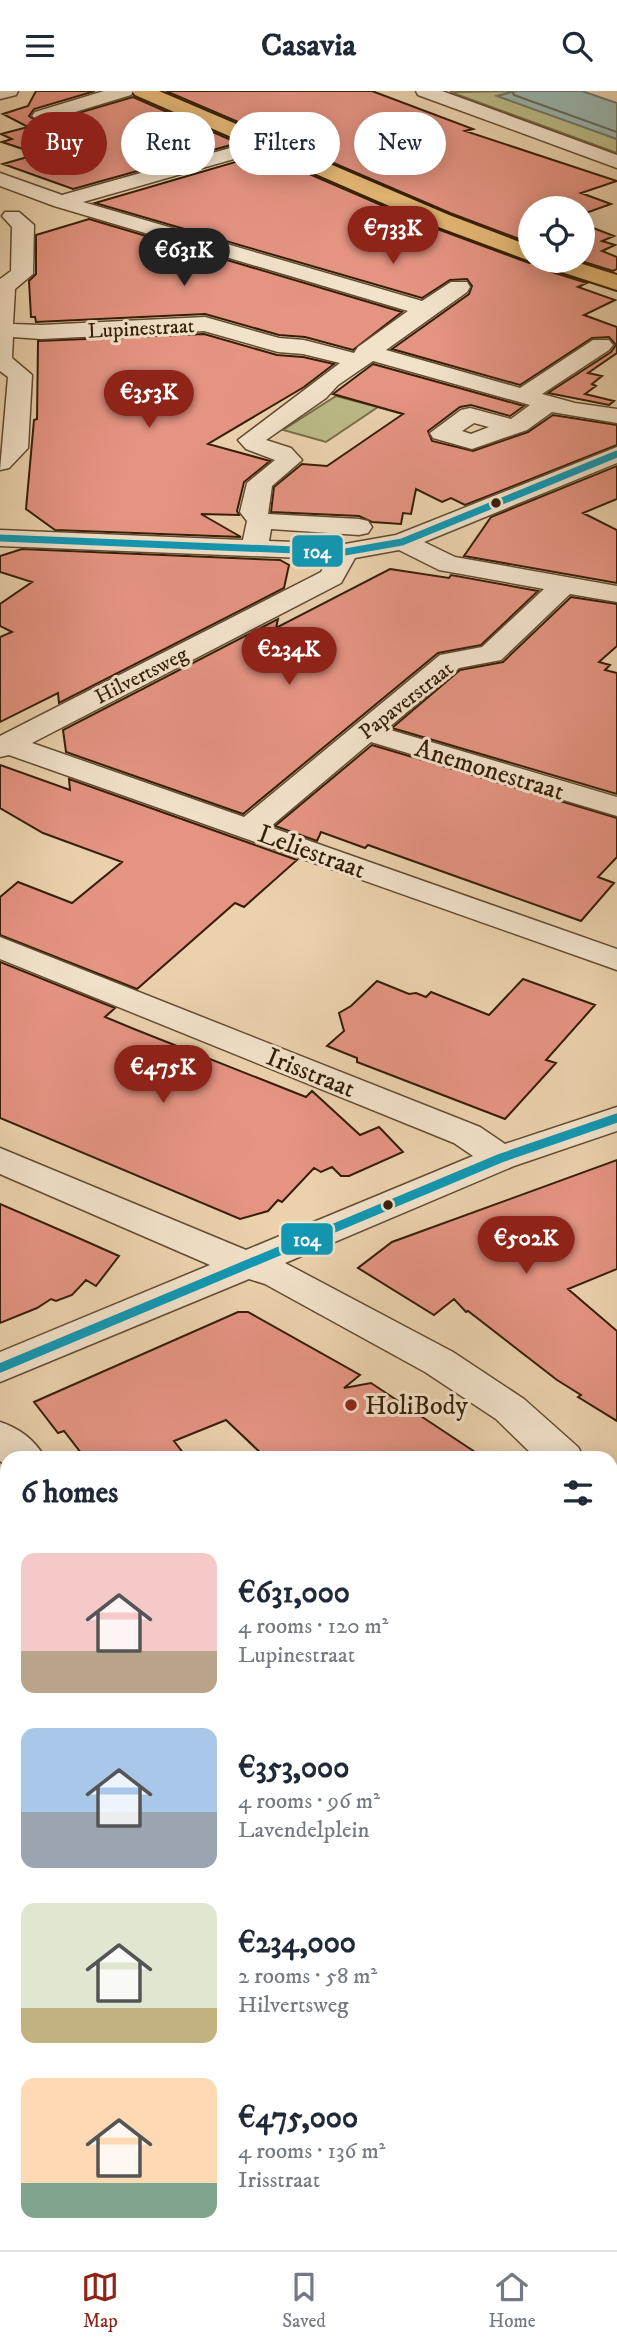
<!DOCTYPE html>
<html lang="en">
<head>
<meta charset="utf-8">
<style>
	:root { --surface:#fff; --page:#f2f2f3; --text:#1f2937; --muted:#747a83; --line:#e0e1e3; --accent:#8f2418 }
	body { margin:0; font-family:"IM FELL DW Pica",serif; background:var(--page); color:var(--text); height:100vh; display:flex; flex-direction:column; font-size:26px; white-space:nowrap }
	* { box-sizing:border-box; margin:0 }
	p { font-size:23px; color:var(--muted) }
	.icon { flex:none; width:38px; height:38px; fill:none; stroke:currentColor; stroke-width:2; stroke-linecap:round; stroke-linejoin:round }
	.map { position:relative; flex:1; overflow:hidden }
	.drawer { position:absolute; left:0px; top:1360px; width:618px; height:800px; display:flex; flex-direction:column; background:var(--surface); border-radius:21px 21px 0 0; box-shadow:0 4px 18px #0003 }
	.drawer>* { flex:none }
	.hud { position:absolute; left:21px; top:21px; width:576px; height:63px; display:flex; gap:14px }
	.fabs { position:absolute; left:518px; top:105px; display:grid; gap:14px }
	.fabs a { display:grid; place-items:center; width:77px; height:77px; border-radius:50%; background:var(--surface); box-shadow:0 4px 18px #0003; font-size:35px }
	.price { position:absolute; translate:-50% -60px; padding:0 16px; border-radius:24px; background:var(--accent); color:#fff; font-size:23px; line-height:46px; filter:drop-shadow(0 2px 4px #0008) }
	.price::after { content:''; position:absolute; left:50%; top:42px; width:21px; height:16px; margin-left:-10px; background:inherit; clip-path:polygon(0 0,100% 0,50% 100%) }
	.price.selected { background:#222; color:#fff }
	ul { padding:0; list-style:none }
	li { display:flex; align-items:center; gap:21px; height:175px; padding:0 21px }
	li span { display:grid; place-items:center; flex:none; width:196px; height:140px; border-radius:14px; color:#555 }
	li>.icon { margin-inline-start:auto }
	span .icon { width:84px; height:84px; fill:#fffc; stroke-width:1 }
	li b { font-size:30px }
	h2 { display:flex; justify-content:space-between; align-items:center; height:84px; padding:0 21px; font-size:30px }
	.pill { padding:0 24px; border-radius:32px; background:var(--surface); box-shadow:0 4px 18px #0003; font-size:24px; line-height:63px }
	.pill.selected { background:var(--accent); color:#fff }
	header { display:flex; justify-content:space-between; align-items:center; height:91px; padding:0 21px; background:var(--surface); font-size:32px; font-weight:700 }
	.tab-bar { display:flex; justify-content:space-around; align-items:center; height:98px; border-top:2px solid var(--line); background:var(--surface); font-size:19px; color:var(--muted) }
	.tab-bar a { display:grid; justify-items:center; gap:4px }
	.tab-bar .selected { color:var(--accent) }
	.map>svg:first-child { display:block }
</style>
</head>
<body>
<header><svg class="icon" aria-label="menu" viewBox="0 0 24 24"><path d="M4 6h16M4 12h16M4 18h16"/></svg>Casavia<svg class="icon" aria-label="search" viewBox="0 0 24 24"><circle cx="10" cy="10" r="6"/><path d="M15 15l6 6"/></svg></header>
<div class="map">
<svg width="617" height="2159" viewBox="0 0 617 2159">
	<rect width="100%" height="100%" fill="#ebd2ad"/>
	<filter id="stains"><feTurbulence type="fractalNoise" baseFrequency=".00286" numOctaves="4"/><feColorMatrix values="0 0 0 0 .2 0 0 0 0 .09 0 0 0 0 .02 0 0 0 .5 -.17"/></filter>
	<radialGradient id="worn" r=".72"><stop offset=".6" stop-color="#630" stop-opacity="0"/><stop offset="1" stop-color="#630" stop-opacity=".3"/></radialGradient>
	<!-- green -->
	<path fill="#bb8" stroke="#786c47" stroke-width="2" d="M517 0 498 5 617 48V62L450 1Z
		M336 305 400 322 378 316 326 351 283 339Z"/>
	<!-- water -->
	<path fill="#99b6af" stroke="#71796b" stroke-width="2" d="M517 0H582L617 12V48L497 5Z"/>
	<g fill="none" stroke-linecap="round" stroke-linejoin="round">
		<!-- shore -->
		<path stroke="#676a5a" stroke-width="2" d="M512 0 514 4 617 41"/>
	</g>
	<!-- building -->
	<path fill="#e59482" stroke="#351e06" stroke-width="2" d="M36 0H95L34 18 29 25 41 33 133 6 238 52 73 98 3 73 38 63 2 51 12 48 1 43 28 36 3 23 28 15Z
		M166 0H372L473 38 465 40 617 90 581 102 611 113 583 123V117H530V152L450 122Z
		M263 63 432 136 529 172 537 170 542 178 587 192 578 196 615 209 584 224 617 236V262L588 282 602 285 592 293 596 295 585 303 614 310 609 314 548 302 611 261 616 254 609 246 592 247 520 294 392 258 469 203 472 195 467 188 450 189 422 207 95 112Z
		M89 128 402 221 353 259 305 246 279 244 205 223 36 231 35 226H31L29 190 36 183V144Z
		M583 133 614 145 602 150 615 154 602 160 617 166V178L613 180 581 170Z
		M204 243 277 264 303 266 334 273 304 296 208 353 270 370 244 391 237 420 239 424 201 423 241 446 55 439 26 418 34 329 37 328 38 250Z
		M373 273 524 315 510 325 471 314 460 316 428 340 432 350 473 360 528 341 553 324 617 334V354L465 414 451 407 442 411 416 398 411 423 403 422 401 433 372 431 359 425 271 421 274 396 302 373 327 375 403 323 333 303Z
		M617 375V408L583 422 617 439V492L464 465 491 426Z
		M22 458 280 469 289 474 284 497 59 612 58 602 0 631V546L12 541 0 535V513L32 491 0 481V465Z
		M390 478 449 487 451 484 538 500 481 554 438 562 243 723 66 661 63 639 278 528 276 537Z
		M571 506 617 513V555L599 571 610 574 605 579 617 582V703L392 637 460 579 503 571Z
		M372 654 617 727V766L598 786 614 792 581 830 368 754 365 757 321 741 317 750 275 735Z
		M0 674 70 699 69 688 297 769 244 816 235 812 137 898 0 844V806L18 791 72 812 122 771 43 742 0 717Z
		M0 871 115 917 105 926 134 938 306 1006 312 1000 360 1044 379 1036 403 1061 349 1085H341L332 1076 321 1081 314 1077 282 1111 278 1109 268 1120 240 1128 0 1027Z
		M523 888 595 914 546 969 556 972 505 1028 357 971V967L327 955 344 940 339 922 351 915 377 890 409 903 416 902 426 906 431 901 489 924Z
		M617 1069V1178L568 1198 617 1240V1330L578 1306 581 1304 557 1289 468 1220 466 1221 454 1208 434 1224 358 1177 392 1151Z
		M0 1113 83 1149 119 1165 96 1195 86 1189 72 1204 56 1210 51 1208 37 1217 0 1232Z
		M238 1221H248L360 1284 344 1297 371 1292 484 1367H266L226 1329 174 1350 187 1367H85L64 1340 58 1342 34 1311Z"/>
	<g fill="none" stroke-linecap="round" stroke-linejoin="round">
		<!-- minor casing -->
		<g stroke="#624b30" stroke-width="3">
			<path id="minor" d="M0 0H18L16 4 0 8Z
				M104 0H133L131 4 42 31 32 25 35 21Z
				M416 0H442L617 64V77L418 4Z
				M262 48 272 54 269 58 83 111 422 210 451 191H467L470 196 467 201 386 259 520 297 593 249H609L613 254 609 259 542 303 575 312 617 318V332L552 321 527 339 472 358 433 347 430 342 461 319 470 317 511 328 530 314 373 270 338 294 326 307 266 349 291 357 302 369 272 395 268 423 359 428 368 430 372 436 368 442 359 444 271 438 269 450 345 453 396 444 617 356V372L424 451 455 466 617 495V511L570 503 501 569 459 577 387 638 617 706V725L371 651 270 736 617 858V879L9 664 0 666V645L321 481 328 468 0 455V439L243 449 247 430 240 421 247 392 275 369 246 358 238 349 340 272 303 263 278 261 204 240 41 248 13 246 12 267 32 284 28 357 9 377 0 379 8 286 0 280V188L11 180 12 136 2 125 5 121H19L34 134 33 183 15 198 13 233 41 234 205 226 279 247 304 249 354 262 358 256 408 220 54 115 0 95V82L62 104ZM474 332 489 336 471 343 462 340ZM399 459 439 479 544 498 482 556 440 564 244 726 32 652 341 492 355 467Z
				M0 846 480 1036 505 1053 617 1016V1040L514 1075 285 1172 453 1261 524 1308 578 1356 584 1367H536L496 1328 425 1281 265 1193 249 1188 0 1291V1261L210 1174 0 1083V1057L246 1159 473 1065 454 1052 0 868Z
				M0 1331C19 1337 35 1349 45 1367H7V1376L0 1370Z
				M611 1405 617 1407V1444L611 1442Z
				M611 1718H617V1758H611Z
				M7 1816V1860L0 1863V1819Z
				M431 2152H486L488 2159H434Z"/>
		</g>
		<!-- major casing -->
		<g stroke="#351e06" stroke-width="4">
			<path id="major" d="M132 0H159L449 124 530 155V170L433 134 135 4Z
				M540 170H573L617 184V199L543 175Z"/>
		</g>
		<!-- minor -->
		<use href="#minor" fill="#f2e2ca" fill-rule="evenodd"/>
		<!-- major -->
		<use href="#major" fill="#e6b976" fill-rule="evenodd"/>
		<!-- bus-1-far1 casing -->
		<g stroke="#f2e2ca" stroke-width="11">
			<path id="bus-1-far1" d="M0 447 345 461 402 451 617 363"/>
		</g>
		<!-- bus-1 casing -->
		<g stroke="#f2e2ca" stroke-width="14">
			<path id="bus-1" d="M0 1277 501 1067 617 1027"/>
		</g>
		<!-- bus-1-far1 -->
		<use href="#bus-1-far1" stroke="#1098b4" stroke-width="7"/>
		<!-- bus-1 -->
		<use href="#bus-1" stroke="#1098b4" stroke-width="9"/>
	</g>
	<!-- markers -->
	<g fill="#351e06" stroke="#f2e2ca" stroke-width="2.5">
		<circle cx="496" cy="412" r="6"/>
		<circle cx="388" cy="1114" r="6"/>
	</g>
	<circle fill="#8f2418" stroke="#f2e2ca" stroke-width="2.5" cx="351" cy="1314" r="7"/>
	<g text-anchor="middle" stroke-width="6" stroke-linejoin="round" paint-order="stroke">
		<!-- far-street labels -->
		<g font-size="21" fill="#351e06" stroke="#f2e2ca">
			<text transform="translate(141 237) rotate(-3)" y="7">Lupinestraat</text>
			<text transform="translate(141 584) rotate(-27)" y="7">Hilvertsweg</text>
			<text transform="translate(406 609) rotate(-38)" y="7">Papaverstraat</text>
		</g>
		<!-- street labels -->
		<g font-size="26" fill="#351e06" stroke="#f2e2ca">
			<text transform="translate(490 678) rotate(17)" y="9">Anemonestraat</text>
			<text transform="translate(312 760) rotate(20)" y="9">Leliestraat</text>
			<text transform="translate(311 981) rotate(22)" y="9">Irisstraat</text>
		</g>
		<!-- poi labels -->
		<g font-size="26" fill="#351e06" stroke="#f2e2ca" text-anchor="start">
			<text x="365" y="1323">HoliBody</text>
		</g>
	</g>
	<g stroke="#f2e2ca" stroke-width="2.5">
		<rect x="291" y="443" width="53" height="34" rx="7" fill="#1098b4"/>
		<rect x="280" y="1131" width="54" height="34" rx="7" fill="#1098b4"/>
	</g>
	<g font-size="19" text-anchor="middle" font-weight="bold" fill="#fff">
		<text x="317" y="467">104</text>
		<text x="307" y="1155">104</text>
	</g>
	<rect width="100%" height="100%" filter="url(#stains)"/>
	<rect width="100%" height="100%" fill="url(#worn)"/>
</svg>
<div class="fabs">
<a><svg class="icon" aria-label="locate" viewBox="0 0 24 24"><circle cx="12" cy="12" r="6"/><path d="M12 2v4M12 18v4M2 12h4M18 12h4"/></svg></a>
</div>
<b class="price" style="left:393px;top:175px">€733K</b>
<b class="price selected" style="left:184px;top:197px">€631K</b>
<b class="price" style="left:149px;top:339px">€353K</b>
<b class="price" style="left:289px;top:596px">€234K</b>
<b class="price" style="left:163px;top:1014px">€475K</b>
<b class="price" style="left:526px;top:1185px">€502K</b>
<div class="hud">
<a class="pill selected">Buy</a>
<a class="pill">Rent</a>
<a class="pill">Filters</a>
<a class="pill">New</a>
</div>
<section class="drawer">
<h2>6 homes<svg class="icon" aria-label="filters" viewBox="0 0 24 24"><path d="M4 7h16M4 17h16"/><circle cx="9" cy="7" r="2"/><circle cx="15" cy="17" r="2"/></svg></h2>
<ul>
<li><span style="background:linear-gradient(#f6c9c9 70%,#b9a48a 0)"><svg class="icon" aria-label="home" viewBox="0 0 24 24"><path d="M3 11l9-7 9 7M6 9v11h12V9"/></svg></span><div><b>€631,000</b><p>4 rooms · 120 m²</p><p>Lupinestraat</p></div></li>
<li><span style="background:linear-gradient(#a9c7e8 60%,#9aa5b1 0)"><svg class="icon" aria-label="home" viewBox="0 0 24 24"><path d="M3 11l9-7 9 7M6 9v11h12V9"/></svg></span><div><b>€353,000</b><p>4 rooms · 96 m²</p><p>Lavendelplein</p></div></li>
<li><span style="background:linear-gradient(#dfe7d0 75%,#c2b280 0)"><svg class="icon" aria-label="home" viewBox="0 0 24 24"><path d="M3 11l9-7 9 7M6 9v11h12V9"/></svg></span><div><b>€234,000</b><p>2 rooms · 58 m²</p><p>Hilvertsweg</p></div></li>
<li><span style="background:linear-gradient(#ffd9b3 75%,#7fa58c 0)"><svg class="icon" aria-label="home" viewBox="0 0 24 24"><path d="M3 11l9-7 9 7M6 9v11h12V9"/></svg></span><div><b>€475,000</b><p>4 rooms · 136 m²</p><p>Irisstraat</p></div></li>
</ul>
</section>
</div>
<nav class="tab-bar">
<a class="selected"><svg class="icon" aria-label="map" viewBox="0 0 24 24"><path d="M3 6l6-2 6 2 6-2v14l-6 2-6-2-6 2zM9 4v14M15 6v14"/></svg>Map</a>
<a><svg class="icon" aria-label="saved" viewBox="0 0 24 24"><path d="M7 4h10v16l-5-4-5 4z"/></svg>Saved</a>
<a><svg class="icon" aria-label="home" viewBox="0 0 24 24"><path d="M3 11l9-7 9 7M6 9v11h12V9"/></svg>Home</a>
</nav>
</body>
</html>
